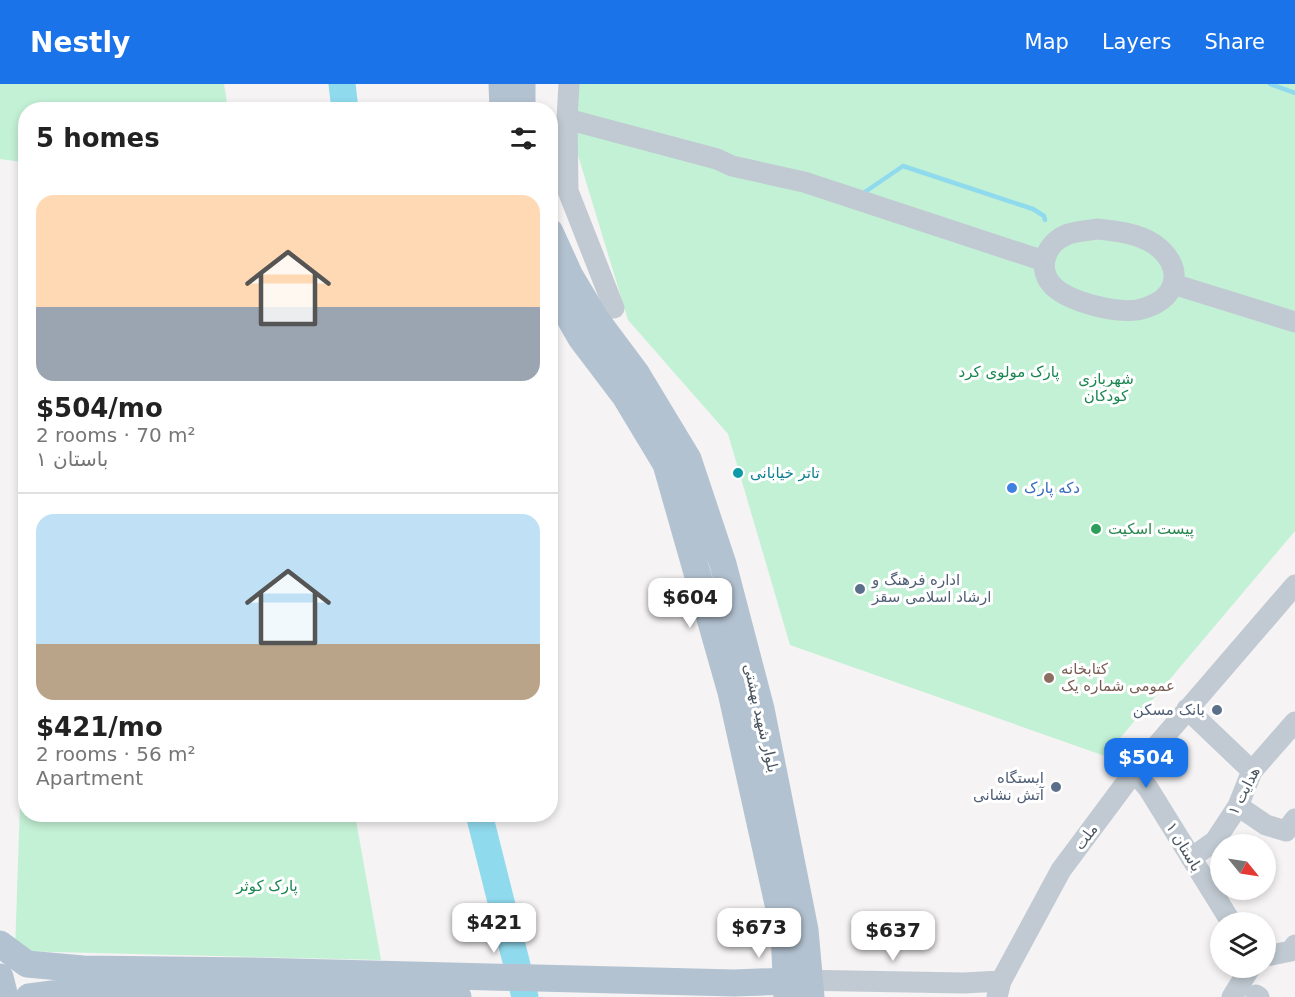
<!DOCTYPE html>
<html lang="en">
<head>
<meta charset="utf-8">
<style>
	:root { --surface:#fff; --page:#f6f6f6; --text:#222; --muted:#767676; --line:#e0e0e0; --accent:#1a73e8 }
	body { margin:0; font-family:"DejaVu Sans",Vazirmatn,sans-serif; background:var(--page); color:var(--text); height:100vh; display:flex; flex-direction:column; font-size:22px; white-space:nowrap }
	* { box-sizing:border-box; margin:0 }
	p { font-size:20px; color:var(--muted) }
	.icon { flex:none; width:33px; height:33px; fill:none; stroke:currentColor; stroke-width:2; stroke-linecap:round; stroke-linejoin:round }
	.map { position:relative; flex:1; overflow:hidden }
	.drawer { position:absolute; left:18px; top:18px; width:540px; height:720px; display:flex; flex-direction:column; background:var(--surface); border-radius:24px; box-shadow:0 3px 9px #0003 }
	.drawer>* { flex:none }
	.needle { width:39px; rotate:120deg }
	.buttons { position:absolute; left:1210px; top:750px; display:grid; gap:12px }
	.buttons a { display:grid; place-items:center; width:66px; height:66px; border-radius:50%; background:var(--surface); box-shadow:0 3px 9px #0003; font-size:30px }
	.price { position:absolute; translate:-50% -51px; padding:0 14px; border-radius:12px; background:#fff; color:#222; font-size:20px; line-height:39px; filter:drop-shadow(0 2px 3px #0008) }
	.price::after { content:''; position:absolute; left:50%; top:36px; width:18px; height:14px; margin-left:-9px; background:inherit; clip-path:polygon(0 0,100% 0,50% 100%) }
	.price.active { background:var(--accent); color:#fff }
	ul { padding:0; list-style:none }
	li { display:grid; align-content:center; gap:12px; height:318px; padding:0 18px }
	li+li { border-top:2px solid var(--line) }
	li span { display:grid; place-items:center; height:186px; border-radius:18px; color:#555 }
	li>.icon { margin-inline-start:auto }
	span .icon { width:108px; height:108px; fill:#fffc; stroke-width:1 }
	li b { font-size:26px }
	h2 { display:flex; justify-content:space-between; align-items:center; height:72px; padding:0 18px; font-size:26px }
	header { display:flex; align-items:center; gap:36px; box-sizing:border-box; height:84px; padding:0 30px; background:var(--accent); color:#fff }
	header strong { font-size:28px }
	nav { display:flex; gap:33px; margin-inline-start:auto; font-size:21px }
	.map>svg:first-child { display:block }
</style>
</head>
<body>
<header>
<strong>Nestly</strong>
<nav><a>Map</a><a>Layers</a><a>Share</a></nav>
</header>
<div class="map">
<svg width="1295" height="913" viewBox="0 0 1295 913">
	<rect width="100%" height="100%" fill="#f5f3f3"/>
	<!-- green -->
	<path fill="#c3f1d5" d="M0 0H224L228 25 26 26 25 86 22 78 0 75Z
		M569 0H1295V447L1105 672 790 561 728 350 628 236 567 35Z
		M25 682 26 730 355 731 381 876 15 867 21 690Z"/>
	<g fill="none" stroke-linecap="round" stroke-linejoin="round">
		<!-- stream -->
		<path stroke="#90daee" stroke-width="4.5" d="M1270 0 1295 9
			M862 110 903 82 1033 125 1044 132 1045 136"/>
		<!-- river -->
		<path stroke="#90daee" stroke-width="27" d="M342 0 345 26
			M479 730 525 913"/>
		<!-- minor -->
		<path stroke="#c1cad2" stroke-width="21" d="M569 0 567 35 568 107 614 224
			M567 35 717 75 732 82 804 98 1044 177
			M1097 145C1116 147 1137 149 1154 160 1184 181 1180 213 1145 224 1123 232 1072 219 1054 203 1036 186 1045 160 1066 151 1075 147 1088 147 1097 145Z
			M1173 200 1295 238
			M1187 625 1252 687
			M1134 688 1148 704 1231 838
			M1238 722 1266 741 1286 747 1295 735
			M1191 774 1215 757 1238 722 1252 687 1295 638
			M1266 872 1291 867 1295 861
			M795 896 964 899 1001 897
			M1256 911 1259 913
			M997 913 1001 897 1061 786 1134 688 1295 501
			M1232 913 1250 884"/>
		<!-- major -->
		<path stroke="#b3c2d1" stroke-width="27" d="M502 0 503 26
			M522 0V26
			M550 148 570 192 595 234 636 289 688 375 723 480 761 625 805 846 811 913
			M550 200 581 254 625 312 666 380 731 608 784 847 787 913
			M0 860 27 880 83 885 253 887 734 899 787 897
			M0 893 5 913
			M29 913 68 908 252 909 458 913"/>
	</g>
	<!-- markers -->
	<circle fill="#0f9aa8" stroke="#fff" stroke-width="2" cx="738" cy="389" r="6"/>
	<circle fill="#3f7fe0" stroke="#fff" stroke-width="2" cx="1012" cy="404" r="6"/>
	<circle fill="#2e9e5b" stroke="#fff" stroke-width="2" cx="1096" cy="445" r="6"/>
	<g fill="#5c6f8a" stroke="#fff" stroke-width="2">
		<circle cx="860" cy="505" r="6"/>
		<circle cx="1217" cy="626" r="6"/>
		<circle cx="1056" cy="703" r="6"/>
	</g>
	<circle fill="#8d6e63" stroke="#fff" stroke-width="2" cx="1049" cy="594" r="6"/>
	<g text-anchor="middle" stroke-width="6" stroke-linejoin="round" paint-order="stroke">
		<!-- park labels -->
		<g font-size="15" fill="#17864f" stroke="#fff">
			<text x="1009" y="293">پارک مولوی کرد</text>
			<text x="1106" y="300">شهربازی<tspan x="1106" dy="17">کودکان</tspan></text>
			<text x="267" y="807">پارک کوثر</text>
		</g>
		<!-- culture labels -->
		<g font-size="15" fill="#0d838f" stroke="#fff" text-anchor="start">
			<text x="750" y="394">تاتر خیابانی</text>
		</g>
		<!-- shop labels -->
		<g font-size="15" fill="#366cbe" stroke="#fff" text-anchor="start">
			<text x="1024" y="409">دکه پارک</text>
		</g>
		<!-- leisure labels -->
		<g font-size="15" fill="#27864d" stroke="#fff" text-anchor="start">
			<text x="1108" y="450">پیست اسکیت</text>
		</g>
		<!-- service labels -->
		<g font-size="15" fill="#4e5e75" stroke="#fff" text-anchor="end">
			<text x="872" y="501" text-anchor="start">اداره فرهنگ و<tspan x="872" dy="17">ارشاد اسلامی سقز</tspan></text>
			<text x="1205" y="631">بانک مسکن</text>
			<text x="1044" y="699">ایستگاه<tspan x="1044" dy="17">آتش نشانی</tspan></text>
		</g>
		<!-- education labels -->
		<g font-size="15" fill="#785e54" stroke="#fff" text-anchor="start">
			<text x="1061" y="590">کتابخانه<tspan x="1061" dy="17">عمومی شماره یک</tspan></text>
		</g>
		<!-- street labels -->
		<g font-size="15" fill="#4a5661" stroke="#fff">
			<text transform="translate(761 634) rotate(77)" y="5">بلوار شهید بهشتی</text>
			<text transform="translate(1244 707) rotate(-63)" y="5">هدایت ۱</text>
			<text transform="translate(1086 753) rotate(-53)" y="5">ملت</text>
			<text transform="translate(1184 763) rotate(59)" y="5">باستان ۱</text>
		</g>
	</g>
</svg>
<div class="buttons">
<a><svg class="needle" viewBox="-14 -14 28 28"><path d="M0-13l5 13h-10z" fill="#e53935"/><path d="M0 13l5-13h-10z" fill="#767676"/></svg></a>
<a><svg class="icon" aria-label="layers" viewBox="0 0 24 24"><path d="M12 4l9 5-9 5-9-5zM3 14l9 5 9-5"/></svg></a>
</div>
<b class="price" style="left:690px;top:545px">$604</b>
<b class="price active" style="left:1146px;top:705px">$504</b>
<b class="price" style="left:494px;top:870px">$421</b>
<b class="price" style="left:759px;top:875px">$673</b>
<b class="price" style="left:893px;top:878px">$637</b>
<section class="drawer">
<h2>5 homes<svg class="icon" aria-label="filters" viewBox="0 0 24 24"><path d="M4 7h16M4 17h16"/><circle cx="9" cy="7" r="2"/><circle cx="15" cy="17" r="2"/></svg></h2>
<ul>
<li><span style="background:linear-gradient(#ffd9b3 60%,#9aa5b1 0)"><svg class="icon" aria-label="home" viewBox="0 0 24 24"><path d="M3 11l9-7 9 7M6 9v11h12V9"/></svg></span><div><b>$504/mo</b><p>2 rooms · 70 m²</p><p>باستان ۱</p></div></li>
<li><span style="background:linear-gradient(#bfe0f5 70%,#b9a48a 0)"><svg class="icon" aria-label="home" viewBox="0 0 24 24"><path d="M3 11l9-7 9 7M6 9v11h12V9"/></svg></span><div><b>$421/mo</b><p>2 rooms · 56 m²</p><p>Apartment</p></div></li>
</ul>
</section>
</div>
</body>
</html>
